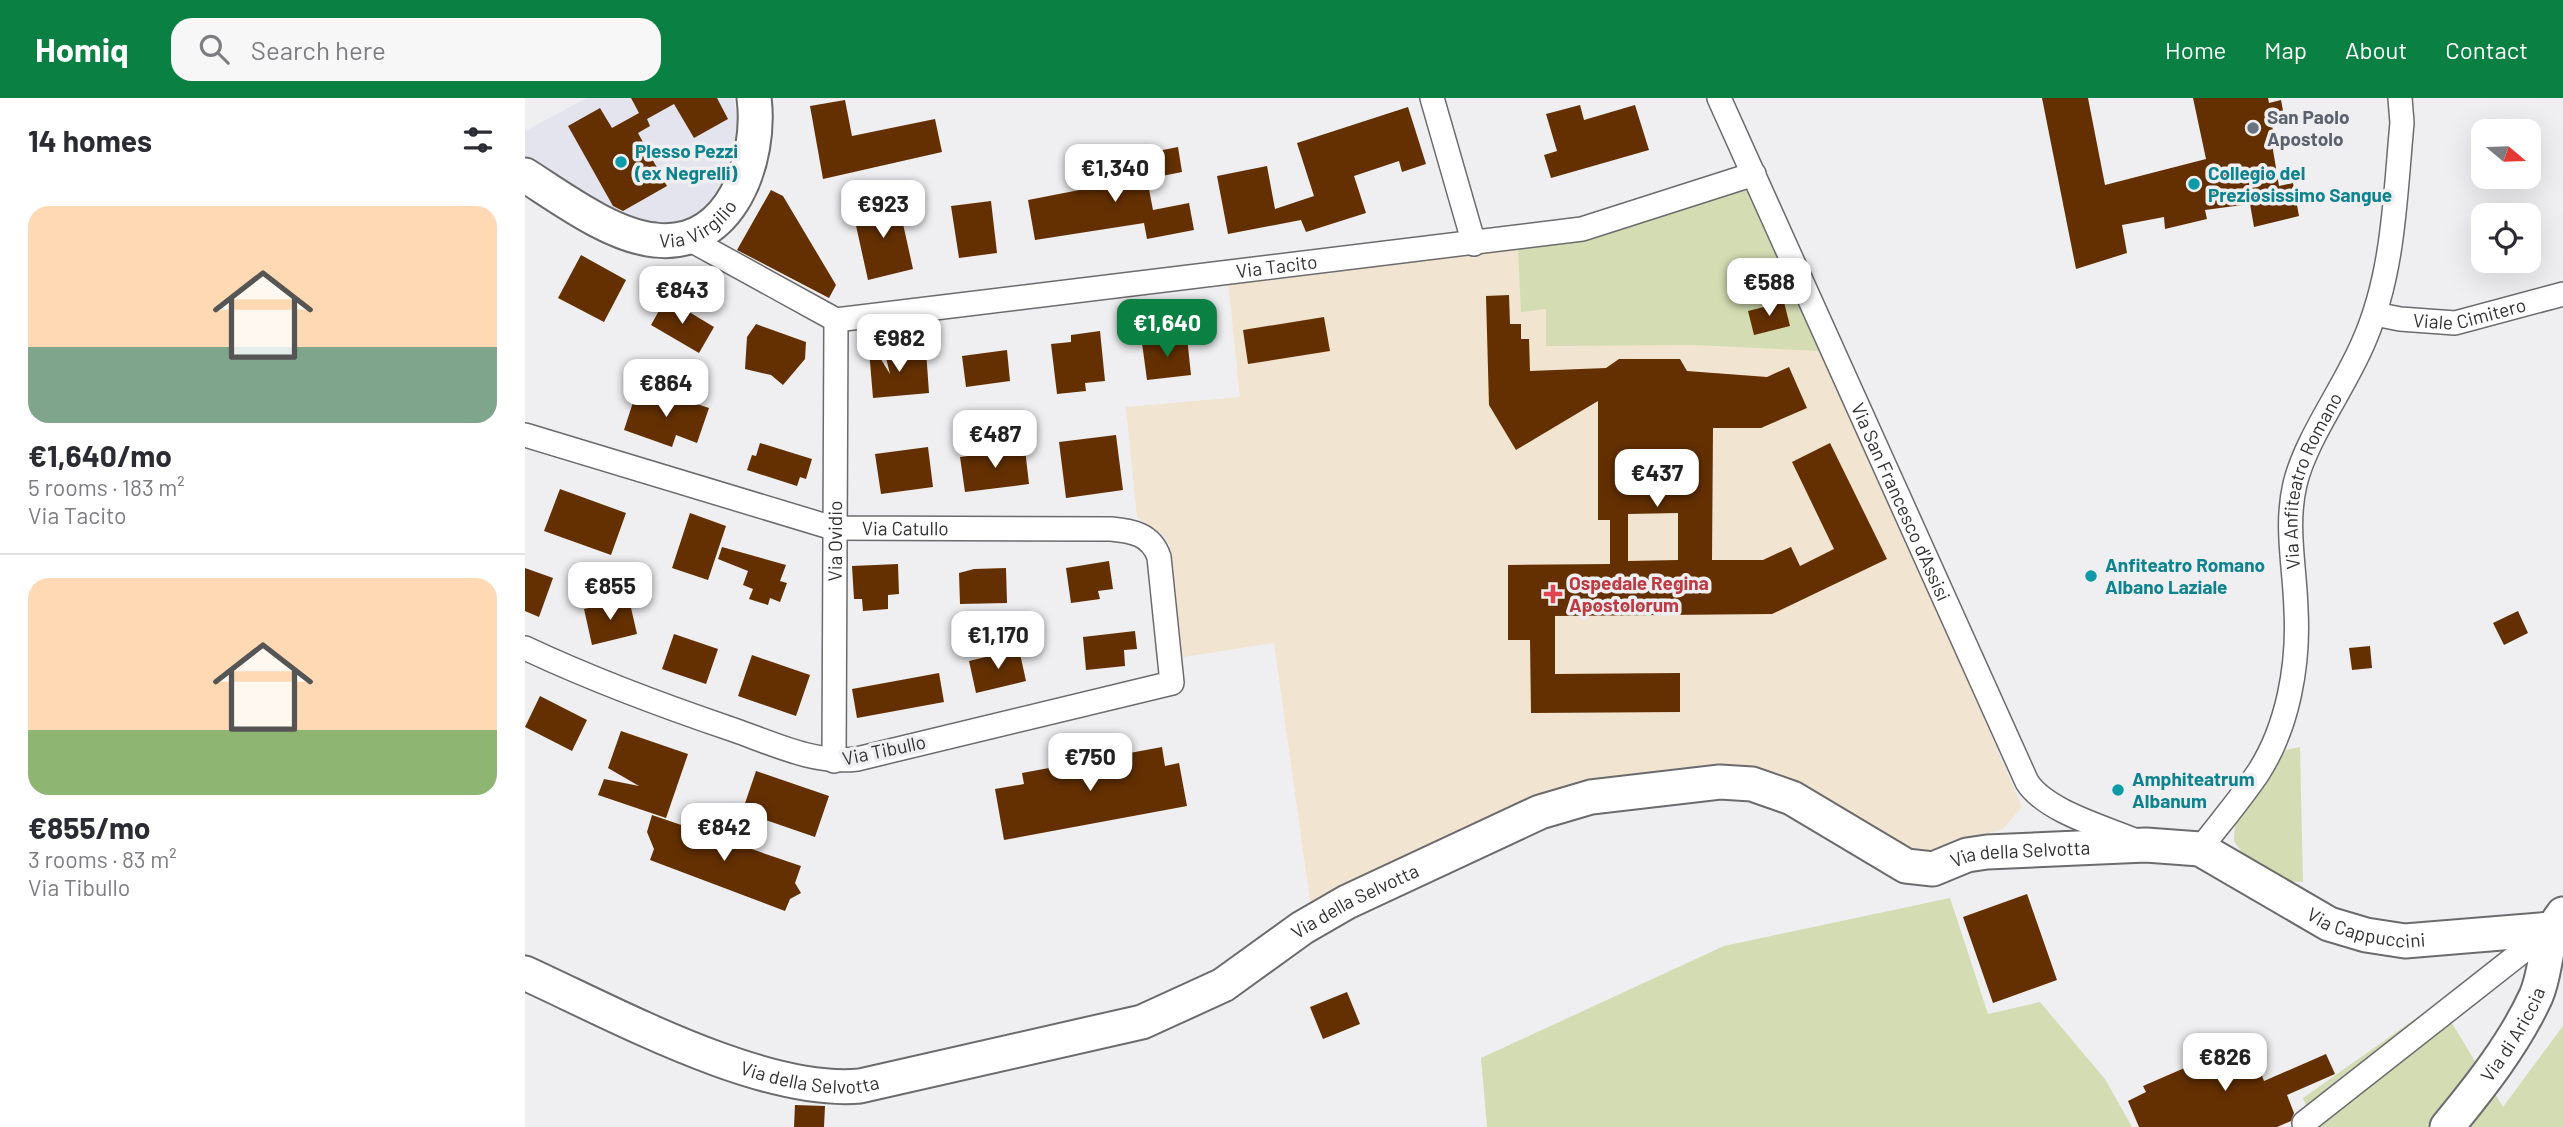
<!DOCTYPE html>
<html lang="en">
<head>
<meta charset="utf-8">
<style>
	:root { --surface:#fff; --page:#f7f7f7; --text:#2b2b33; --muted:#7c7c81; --line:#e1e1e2; --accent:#0b8043 }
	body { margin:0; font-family:Barlow,sans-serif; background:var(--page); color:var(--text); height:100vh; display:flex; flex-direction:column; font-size:26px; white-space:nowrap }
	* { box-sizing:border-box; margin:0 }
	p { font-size:23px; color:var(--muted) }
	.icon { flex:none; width:38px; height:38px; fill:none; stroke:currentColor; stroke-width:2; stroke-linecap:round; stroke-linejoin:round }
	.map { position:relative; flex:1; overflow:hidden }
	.sheet { display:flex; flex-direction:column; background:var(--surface); width:525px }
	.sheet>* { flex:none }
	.needle { width:46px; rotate:109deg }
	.controls { position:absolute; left:1946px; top:21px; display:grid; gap:14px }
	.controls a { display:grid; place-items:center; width:70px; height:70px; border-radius:14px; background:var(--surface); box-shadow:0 7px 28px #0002; font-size:35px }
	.price { position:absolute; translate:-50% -60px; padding:0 16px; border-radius:14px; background:#fff; color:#222; font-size:23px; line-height:46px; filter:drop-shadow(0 2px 4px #0008) }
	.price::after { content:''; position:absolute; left:50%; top:42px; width:21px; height:16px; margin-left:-10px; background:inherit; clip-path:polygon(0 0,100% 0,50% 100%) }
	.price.selected { background:var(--accent); color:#fff }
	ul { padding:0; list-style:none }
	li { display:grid; align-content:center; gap:14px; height:371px; padding:0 28px }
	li+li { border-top:2px solid var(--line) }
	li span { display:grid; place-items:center; height:217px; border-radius:21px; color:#555 }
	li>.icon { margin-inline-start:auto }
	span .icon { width:126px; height:126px; fill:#fffc; stroke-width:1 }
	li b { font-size:30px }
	h2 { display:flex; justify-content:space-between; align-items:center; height:84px; padding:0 28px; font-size:30px }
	header { display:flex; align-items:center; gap:42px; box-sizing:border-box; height:98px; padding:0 35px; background:var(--accent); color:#fff }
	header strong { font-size:33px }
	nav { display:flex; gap:38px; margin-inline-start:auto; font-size:24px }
	.search { width:490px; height:63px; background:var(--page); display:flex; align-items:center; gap:18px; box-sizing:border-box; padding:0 24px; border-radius:21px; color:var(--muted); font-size:26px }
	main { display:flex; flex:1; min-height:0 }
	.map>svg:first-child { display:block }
</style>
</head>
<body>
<header>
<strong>Homiq</strong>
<div class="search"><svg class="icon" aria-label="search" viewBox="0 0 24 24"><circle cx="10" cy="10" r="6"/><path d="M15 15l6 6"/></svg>Search here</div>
<nav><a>Home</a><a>Map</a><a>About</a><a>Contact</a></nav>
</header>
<main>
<section class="sheet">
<h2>14 homes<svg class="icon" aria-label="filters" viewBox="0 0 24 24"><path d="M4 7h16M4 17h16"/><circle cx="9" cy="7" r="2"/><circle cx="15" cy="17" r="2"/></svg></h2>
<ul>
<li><span style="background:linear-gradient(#ffd9b3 65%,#7fa58c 0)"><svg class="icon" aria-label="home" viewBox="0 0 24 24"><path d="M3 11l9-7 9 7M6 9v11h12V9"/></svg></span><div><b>€1,640/mo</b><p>5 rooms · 183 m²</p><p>Via Tacito</p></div></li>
<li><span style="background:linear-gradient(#ffd9b3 70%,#8fb573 0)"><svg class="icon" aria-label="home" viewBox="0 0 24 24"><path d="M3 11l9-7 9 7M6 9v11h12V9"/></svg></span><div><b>€855/mo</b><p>3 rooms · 83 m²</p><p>Via Tibullo</p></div></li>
</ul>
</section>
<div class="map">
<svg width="2038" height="1029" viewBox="0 0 2038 1029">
	<rect width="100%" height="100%" fill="#efeff1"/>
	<!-- built -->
	<path fill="#e3e4ee" d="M62 0H208L216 36 214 66 170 133 99 125 0 62V33Z"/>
	<!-- medical -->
	<path fill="#f1e4d0" d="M1227 86 1497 709 1478 731 1398 754 1385 753 1275 687 1235 670 1197 668 1059 683 1013 700 786 809 749 545 658 559 645 447 638 437 612 419 601 309 715 299 703 182 1055 138Z"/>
	<!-- green -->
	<path fill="#d3dcb2" d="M1225 89 1297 253 1169 247 1021 248V211L996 214 993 148 1055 141Z
		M1775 649 1778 784 1752 783 1726 768 1709 743 1710 722 1756 653Z
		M1425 800 1463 916 1515 904 1580 981 1607 1029H962L956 960 1199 848Z
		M1914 904 1978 1009 2038 928V1029H1790L1778 1000Z"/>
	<!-- building -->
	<path fill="#643002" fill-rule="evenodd" d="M106 0H192L203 21 169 40 149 6 122 21 125 28 113 35 142 88 98 113 88 108 43 28 75 10 87 30 114 15Z
		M1517 0H1563L1580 87 1681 61 1668 0H1743L1744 5 1756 2 1760 23 1747 27 1748 33 1745 34 1754 88 1768 85 1774 118 1729 129 1725 106 1680 112 1682 121 1640 131 1639 119 1597 127 1602 155 1551 171Z
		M320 2 327 38 410 21 417 54 298 81 285 8Z
		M1055 7 1059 22 1110 7 1124 52 1026 80 1019 57 1032 53 1021 16Z
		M883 9 901 66 877 74 874 63 829 78 841 115 781 134 776 122 703 136 692 78 742 68 750 111 789 98 772 45Z
		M653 49 657 74 622 81 628 112 664 105 669 132 622 141 619 125 510 142 503 102 611 81 607 58Z
		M246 92 258 98 311 187 304 200 212 152Z
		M373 103 388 171 343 182 328 114Z
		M466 103 472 155 434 160 426 108Z
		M56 157 101 182 79 224 33 200Z
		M984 197 985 226H996V241H1004L1005 273 1081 270 1094 261H1155L1162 273 1242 279 1264 269 1282 310 1236 330H1188L1187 462H1238L1266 449 1275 468 1309 451 1267 364 1305 345 1362 461 1247 516 1030 518V576L1155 575V614L1006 615 1005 542H983V467L1085 466V422H1073V303L991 352 964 307 961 198ZM1153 415V462L1103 463V416Z
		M141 200 189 229 174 255 126 227Z
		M1259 204 1265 228 1229 237 1223 213Z
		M799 219 805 253 723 266 718 232Z
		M231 226 281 244 280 261 258 287 246 277 220 271 222 239Z
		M575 233 580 283 560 285 561 293 532 296 526 246 546 244V237Z
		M662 239 666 277 622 282 617 245Z
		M343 240 365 276 360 256 401 252 404 295 348 300Z
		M482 252 485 283 441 289 437 258Z
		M112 292 146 304 148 298 184 310 172 345 151 337 147 349 99 332Z
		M591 337 598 392 541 400 534 344Z
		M235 345 287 361 281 381 275 379 272 388 222 372 227 357 231 358Z
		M403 349 408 389 356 396 350 356Z
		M500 351 504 386 440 394 435 359Z
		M35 391 101 415 86 457 19 433Z
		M165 415 201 428 183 482 147 470Z
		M197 449 261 467 255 483 262 485 255 504 245 500 243 507 224 501 228 491 218 487 223 473 193 461Z
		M584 463 588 491 573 493 575 501 546 505 541 470Z
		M373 466 374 496 363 497V511L338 513 337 501H329L327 468Z
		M0 470 28 480 14 519 0 513Z
		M481 470 482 505 435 506 434 475 449 471Z
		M104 501 112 536 67 547 59 511Z
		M1993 513 2003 535 1979 547 1968 525Z
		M610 533 612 551 599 552 600 568 561 572 558 539Z
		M149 536 193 551 181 586 137 571Z
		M1845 548 1847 570 1827 572 1824 550Z
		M494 551 501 583 451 595 444 563Z
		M227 557 285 577 271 618 213 598Z
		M414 575 419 604 332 620 327 591Z
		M15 598 62 622 47 653 0 629Z
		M96 633 163 656 141 720 73 697 79 681 114 688 83 670Z
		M637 649 640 668 654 665 662 708 479 742 470 691 499 686 497 675Z
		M231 673 304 698 290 739 217 714Z
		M127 717 276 768 270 785 276 795 265 801 260 813 125 762 129 751 122 734Z
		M1502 796 1532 882 1468 905 1438 819Z
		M822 894 835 926 798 941 785 909Z
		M1724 942 1739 983 1801 956 1810 976 1762 997 1769 1015 1766 1023 1752 1029H1614L1603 1003 1621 994 1618 988Z
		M270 1007 300 1008 299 1029H269Z"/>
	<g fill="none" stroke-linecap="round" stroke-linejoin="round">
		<!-- street casing -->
		<g stroke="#6b6b6d" stroke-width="26">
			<g id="street">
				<path d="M907 0 949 146"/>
				<path id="s1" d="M1194 0 1502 684C1521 714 1582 730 1614 744"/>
				<path id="s2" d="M162 140 311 222 1057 131 1229 76"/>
				<path id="s3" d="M1850 216 1875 221 1930 225 2038 196"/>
				<path id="s4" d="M0 337 308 430 586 431C607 433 626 436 634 459L647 585 332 661C289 666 249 646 209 632 138 608 68 582 0 550"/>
				<path id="s5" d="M309 663 311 222"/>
				<path id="s6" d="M1675 751C1694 726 1715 702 1733 675 1763 629 1774 567 1771 512 1770 470 1760 428 1770 386 1781 340 1820 289 1839 243 1869 175 1870 98 1877 25L1875 0"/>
				<path d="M1779 1025 2026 831"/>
			</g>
		</g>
		<!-- secondary casing -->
		<g stroke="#6b6b6d" stroke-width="37">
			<g id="secondary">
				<path id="s7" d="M0 77C36 100 87 138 130 142 206 151 237 61 229 0"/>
				<path id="s8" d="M0 875C90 916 237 997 335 988L617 924 698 887 777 830 822 804 1015 714 1066 699 1195 684 1227 686 1267 700 1381 768 1408 771 1442 757 1462 754 1621 747 1675 751 1804 826 1841 837 1880 843 2026 831"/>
				<path id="s9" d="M1922 1029C1955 989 1989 946 2011 898 2023 870 2018 841 2038 816"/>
			</g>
		</g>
		<!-- street -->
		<use href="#street" stroke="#fff" stroke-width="23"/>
		<!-- secondary -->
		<use href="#secondary" stroke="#fff" stroke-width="33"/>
	</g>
	<!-- markers -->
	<circle fill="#6b7280" stroke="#efeff1" stroke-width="2.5" cx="1728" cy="30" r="7"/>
	<g fill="#0f9aa8" stroke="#efeff1" stroke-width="2.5">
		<circle cx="96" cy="64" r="7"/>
		<circle cx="1669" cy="86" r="7"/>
		<circle cx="1566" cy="478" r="7"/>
		<circle cx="1593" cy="692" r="7"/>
	</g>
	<path fill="#e0444e" stroke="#efeff1" stroke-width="2.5" d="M1024.5 485.5h7v7h7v7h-7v7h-7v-7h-7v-7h7z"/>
	<g text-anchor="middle" stroke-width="7" stroke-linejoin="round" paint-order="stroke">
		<!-- worship labels -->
		<g font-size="19" font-weight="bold" fill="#5b616d" stroke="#efeff1" text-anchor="start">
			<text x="1742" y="26">San Paolo<tspan x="1742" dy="22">Apostolo</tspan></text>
		</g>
		<!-- culture labels -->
		<g font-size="19" font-weight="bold" fill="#0d838f" stroke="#efeff1" text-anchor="start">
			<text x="110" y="60">Plesso Pezzi<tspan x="110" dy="22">(ex Negrelli)</tspan></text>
			<text x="1683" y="82">Collegio del<tspan x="1683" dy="22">Preziosissimo Sangue</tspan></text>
			<text x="1580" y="474">Anfiteatro Romano<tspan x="1580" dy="22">Albano Laziale</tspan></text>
			<text x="1607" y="688">Amphiteatrum<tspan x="1607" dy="22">Albanum</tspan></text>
		</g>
		<!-- street labels -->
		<g font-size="19" fill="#303031" stroke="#efeff1">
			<text dy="7" stroke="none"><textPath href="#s7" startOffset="194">Via Virgilio</textPath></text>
			<text dy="7" stroke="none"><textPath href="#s2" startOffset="614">Via Tacito</textPath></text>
			<text dy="7" stroke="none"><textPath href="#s3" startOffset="96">Viale Cimitero</textPath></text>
			<text dy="7" stroke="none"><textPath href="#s6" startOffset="399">Via Anfiteatro Romano</textPath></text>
			<text dy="7" stroke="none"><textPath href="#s1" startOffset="443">Via San Francesco d'Assisi</textPath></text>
			<text dy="7" stroke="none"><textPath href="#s4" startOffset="394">Via Catullo</textPath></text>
			<text dy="7" stroke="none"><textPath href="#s5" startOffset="220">Via Ovidio</textPath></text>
			<text transform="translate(359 652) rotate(-12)" y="7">Via Tibullo</text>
			<text dy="7" stroke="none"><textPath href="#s8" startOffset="1605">Via della Selvotta</textPath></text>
			<text dy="7" stroke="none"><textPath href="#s8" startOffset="892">Via della Selvotta</textPath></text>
			<text dy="7" stroke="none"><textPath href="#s8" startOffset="1972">Via Cappuccini</textPath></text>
			<text dy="7" stroke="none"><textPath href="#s9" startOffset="114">Via di Ariccia</textPath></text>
			<text dy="7" stroke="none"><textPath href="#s8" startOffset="306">Via della Selvotta</textPath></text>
		</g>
		<!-- health labels -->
		<g font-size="19" font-weight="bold" fill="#be3a42" stroke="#efeff1" text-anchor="start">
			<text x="1044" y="492">Ospedale Regina<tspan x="1044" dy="22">Apostolorum</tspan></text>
		</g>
	</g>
</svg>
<div class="controls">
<a><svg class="needle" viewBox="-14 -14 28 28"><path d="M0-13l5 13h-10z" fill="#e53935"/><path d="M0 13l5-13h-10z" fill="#7c7c81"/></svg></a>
<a><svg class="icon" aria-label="locate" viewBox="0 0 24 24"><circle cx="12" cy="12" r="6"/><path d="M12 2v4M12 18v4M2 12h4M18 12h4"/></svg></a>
</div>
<b class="price" style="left:590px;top:106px">€1,340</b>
<b class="price" style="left:358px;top:142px">€923</b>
<b class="price" style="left:1244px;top:220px">€588</b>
<b class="price" style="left:157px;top:228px">€843</b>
<b class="price selected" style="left:642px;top:261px">€1,640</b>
<b class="price" style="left:374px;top:276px">€982</b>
<b class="price" style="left:141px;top:321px">€864</b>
<b class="price" style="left:470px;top:372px">€487</b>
<b class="price" style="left:1132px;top:411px">€437</b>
<b class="price" style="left:85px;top:524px">€855</b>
<b class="price" style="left:473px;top:573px">€1,170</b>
<b class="price" style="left:565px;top:695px">€750</b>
<b class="price" style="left:199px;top:765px">€842</b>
<b class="price" style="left:1700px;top:995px">€826</b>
</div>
</main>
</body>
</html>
